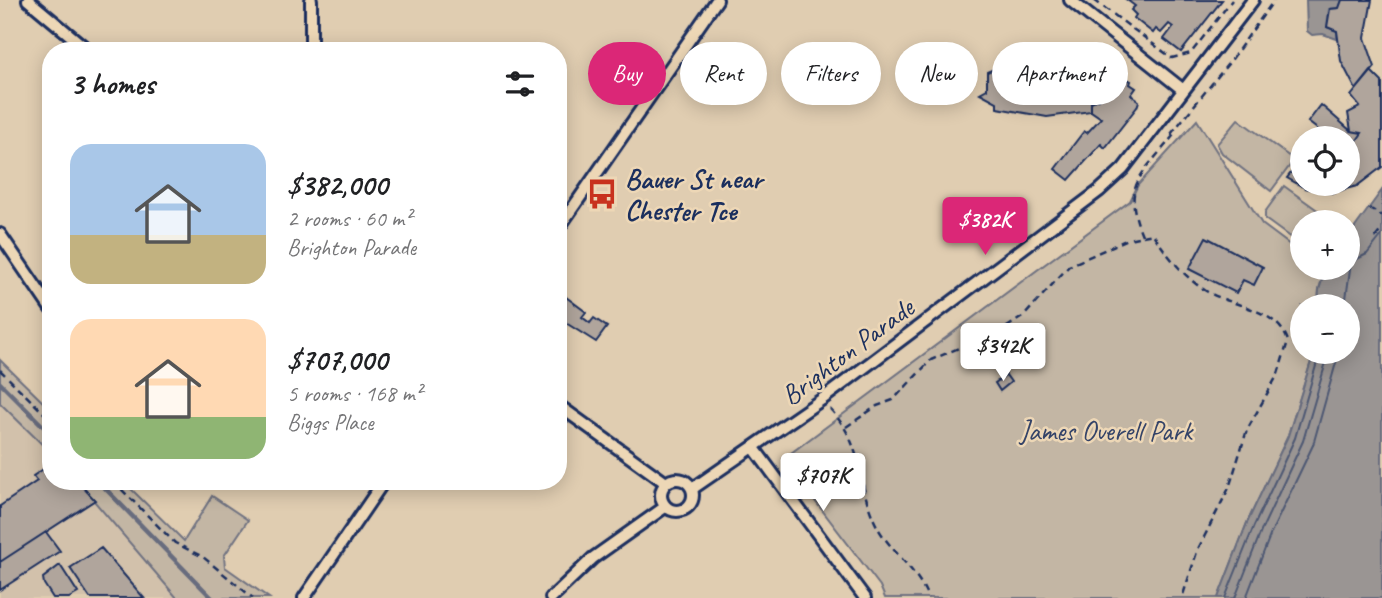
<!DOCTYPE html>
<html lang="en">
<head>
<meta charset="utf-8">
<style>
	:root { --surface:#fff; --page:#f2f2f2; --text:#202124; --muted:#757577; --accent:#db2777 }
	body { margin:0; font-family:Caveat,sans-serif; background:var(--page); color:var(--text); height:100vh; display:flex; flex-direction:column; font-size:26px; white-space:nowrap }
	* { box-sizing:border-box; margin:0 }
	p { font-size:23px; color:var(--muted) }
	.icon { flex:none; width:38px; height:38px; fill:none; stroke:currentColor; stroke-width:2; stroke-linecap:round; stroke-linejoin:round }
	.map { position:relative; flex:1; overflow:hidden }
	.details { position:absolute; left:42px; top:42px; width:525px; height:448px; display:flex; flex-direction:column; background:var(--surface); border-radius:28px; box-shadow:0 4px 18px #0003 }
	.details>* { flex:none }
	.top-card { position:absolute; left:588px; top:42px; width:665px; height:63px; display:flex; gap:14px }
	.controls { position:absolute; left:1290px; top:126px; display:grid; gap:14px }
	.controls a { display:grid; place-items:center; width:70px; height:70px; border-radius:50%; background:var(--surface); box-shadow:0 4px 18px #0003; font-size:35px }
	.price { position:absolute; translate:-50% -60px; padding:0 16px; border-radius:7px; background:#fff; color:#222; font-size:23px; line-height:46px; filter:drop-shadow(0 2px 4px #0008) }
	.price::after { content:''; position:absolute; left:50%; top:42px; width:21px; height:16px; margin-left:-10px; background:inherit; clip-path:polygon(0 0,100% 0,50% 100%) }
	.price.active { background:var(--accent); color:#fff }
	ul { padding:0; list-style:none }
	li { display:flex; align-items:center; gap:21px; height:175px; padding:0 28px }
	li span { display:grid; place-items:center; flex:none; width:196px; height:140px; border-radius:21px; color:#555 }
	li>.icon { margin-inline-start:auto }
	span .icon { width:84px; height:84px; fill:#fffc; stroke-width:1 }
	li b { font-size:30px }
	h2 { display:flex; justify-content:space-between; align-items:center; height:84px; padding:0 28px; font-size:30px }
	.tag { padding:0 24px; border-radius:32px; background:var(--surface); box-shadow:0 4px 18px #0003; font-size:24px; line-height:63px }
	.tag.active { background:var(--accent); color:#fff }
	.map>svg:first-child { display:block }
</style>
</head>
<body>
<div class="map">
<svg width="1382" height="598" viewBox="0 0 1382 598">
	<rect width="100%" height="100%" fill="#e0cdb1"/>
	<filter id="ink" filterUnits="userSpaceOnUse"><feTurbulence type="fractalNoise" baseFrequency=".0143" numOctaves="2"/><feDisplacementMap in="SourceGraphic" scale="14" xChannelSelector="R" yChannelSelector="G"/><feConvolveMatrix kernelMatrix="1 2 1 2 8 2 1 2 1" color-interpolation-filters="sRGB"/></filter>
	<g filter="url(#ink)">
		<!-- built -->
		<path fill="#d2c1ab" d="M0 403 51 453V481H77L177 598H0Z"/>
		<!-- green -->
		<path fill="#c3b6a4" stroke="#6f7281" stroke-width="2" d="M1238 119 1294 160 1271 191 1222 153 1217 144Z
			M1197 120 1262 224 1302 254V268H1319L1324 272 1319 289 1318 306H1302V352H1314L1288 436 1247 523 1218 598H885L880 586 783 459 1130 201 1138 185Z
			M1284 186 1334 222H1302V246L1265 219V212Z
			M0 360 51 410V453L0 403Z
			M77 481H123L184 541 212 496 248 520 224 556 225 567 269 598H177Z"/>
		<!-- water -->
		<path fill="#9a9593" stroke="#676c7e" stroke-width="2" d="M1306 0H1342L1339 8 1329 9 1327 27 1337 31V39L1323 34 1312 35 1307 31Z
			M1382 190V598H1218L1247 523 1288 436 1314 352H1348V306H1318L1319 290 1326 268H1348V237Z"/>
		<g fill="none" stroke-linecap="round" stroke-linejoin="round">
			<!-- shore -->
			<path stroke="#4e5873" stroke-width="2" d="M1345 306 1351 262 1367 254 1382 235
				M1225 598 1254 526 1295 438 1320 352
				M1235 598 1262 529 1303 441 1329 352
				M1246 598 1271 533 1313 445 1339 352"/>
			<!-- stream -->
			<path stroke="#676c7e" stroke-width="4.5" d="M0 383 51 434
				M98 481 212 598"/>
		</g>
		<!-- building -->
		<path fill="#b0a59c" stroke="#1b2f5e" stroke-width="2" d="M1127 0H1222L1181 52 1164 39 1173 27 1169 24 1161 33 1156 29 1153 33 1134 18 1136 15 1131 10 1135 6Z
			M1342 0H1372L1365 38 1375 67 1356 90 1341 61 1337 31 1327 27 1330 9 1339 8Z
			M1038 58V61L1078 62 1102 67 1101 91 1106 95 1091 102V111L1047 117 997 108V102L980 93 987 89V72L1011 62Z
			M1109 69 1131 81 1130 84 1136 88 1131 95 1139 101 1137 107 1105 148 1101 144 1069 180 1055 169 1084 131 1087 133 1101 118 1091 111V102L1106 95 1101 91V75Z
			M1371 71 1382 82V167L1357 186 1331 193 1305 188 1287 178 1302 159V184H1348V153L1362 133 1351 131 1348 113 1360 107 1351 96Z
			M1321 105 1351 131 1362 133 1348 153V138H1329L1308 122Z
			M1206 237 1263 267 1254 285 1243 280 1236 293 1189 269Z
			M558 291 586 312 582 317 590 323 594 318 607 327 596 342 558 318Z
			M1006 375 1011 382 1000 391 995 383Z
			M51 464V481H77L95 500 0 562V506L37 481 33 476Z
			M46 532 60 551 0 590V562Z
			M101 548 144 598H90L70 568Z
			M60 565 78 593 69 598H53L44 584 43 578Z"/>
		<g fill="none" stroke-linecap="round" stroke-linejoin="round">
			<!-- minor casing -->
			<g stroke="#1b2f5e" stroke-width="16">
				<path id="minor" d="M28 0 89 51
					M311 0V51
					M1070 0 1182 89
					M558 229 717 0
					M0 234 51 309
					M558 405 666 483
					M754 448 865 598
					M661 495a16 16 0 1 1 32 0a16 16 0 1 1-32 0Z
					M692 489 821 400 1099 191 1123 169 1253 0
					M304 598 384 481
					M551 598 593 558 665 507"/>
			</g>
			<!-- path -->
			<path stroke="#1b2f5e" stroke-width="2.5" stroke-dasharray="7 5" stroke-linecap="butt" d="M1094 0 1172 58 1191 53 1232 0
				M1171 134 1232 59 1274 0
				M1369 208 1382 216
				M1142 235C1121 184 1142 175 1173 136L1170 133
				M1375 238 1382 229
				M0 370 51 420
				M830 409C867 448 855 486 878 528 892 553 918 570 928 598
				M846 427 877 406 893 400 931 360 1007 327 1024 316 1069 266 1128 239 1153 234C1167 255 1185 278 1206 291 1233 307 1277 308 1288 341L1278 374 1247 430 1229 488 1198 549 1182 598
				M113 481 175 543 203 557 253 598
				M807 498 861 464"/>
			<!-- minor -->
			<use href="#minor" stroke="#edd7b6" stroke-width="10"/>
		</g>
	</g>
	<!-- icons -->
	<defs>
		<g id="bus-bare" transform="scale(2.415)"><path d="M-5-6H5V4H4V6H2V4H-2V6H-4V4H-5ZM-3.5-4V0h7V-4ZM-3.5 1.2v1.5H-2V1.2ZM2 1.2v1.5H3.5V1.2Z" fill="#c8321e" stroke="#edd7b6" stroke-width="2.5" paint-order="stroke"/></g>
	</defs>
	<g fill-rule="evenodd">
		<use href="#bus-bare" x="602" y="194"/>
	</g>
	<g text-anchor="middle" stroke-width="5" stroke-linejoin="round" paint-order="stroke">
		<!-- poi labels -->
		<g font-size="28" font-weight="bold" fill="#1b2f5e" stroke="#edd7b6" text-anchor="start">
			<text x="625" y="188">Bauer St near<tspan x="625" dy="32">Chester Tce</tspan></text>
		</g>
		<!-- street labels -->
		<g font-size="28" fill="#1b2f5e" stroke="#edd7b6">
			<text transform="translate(847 351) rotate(-37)" y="10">Brighton Parade</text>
		</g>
		<!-- park labels -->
		<g font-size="28" fill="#344368" stroke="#edd7b6">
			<text x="1106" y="440">James Overell Park</text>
		</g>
	</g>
</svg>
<div class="controls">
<a><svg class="icon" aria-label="locate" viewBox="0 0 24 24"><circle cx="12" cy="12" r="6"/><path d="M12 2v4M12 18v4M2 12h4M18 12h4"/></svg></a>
<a>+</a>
<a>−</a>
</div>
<b class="price active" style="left:985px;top:257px">$382K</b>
<b class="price" style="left:1003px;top:383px">$342K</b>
<b class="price" style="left:823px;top:513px">$707K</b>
<div class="top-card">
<a class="tag active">Buy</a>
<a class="tag">Rent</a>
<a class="tag">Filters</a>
<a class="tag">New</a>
<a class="tag">Apartment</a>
</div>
<section class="details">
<h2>3 homes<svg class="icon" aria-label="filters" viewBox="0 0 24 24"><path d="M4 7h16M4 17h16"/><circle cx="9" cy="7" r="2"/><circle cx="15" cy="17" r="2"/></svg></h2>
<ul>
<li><span style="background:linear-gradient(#a9c7e8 65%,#c2b280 0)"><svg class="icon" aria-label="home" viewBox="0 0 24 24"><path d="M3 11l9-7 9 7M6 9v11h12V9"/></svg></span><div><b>$382,000</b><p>2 rooms · 60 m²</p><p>Brighton Parade</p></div></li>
<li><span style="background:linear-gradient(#ffd9b3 70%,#8fb573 0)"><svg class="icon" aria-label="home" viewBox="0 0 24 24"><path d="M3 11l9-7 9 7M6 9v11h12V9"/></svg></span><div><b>$707,000</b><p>5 rooms · 168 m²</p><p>Biggs Place</p></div></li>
</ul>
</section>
</div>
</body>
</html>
